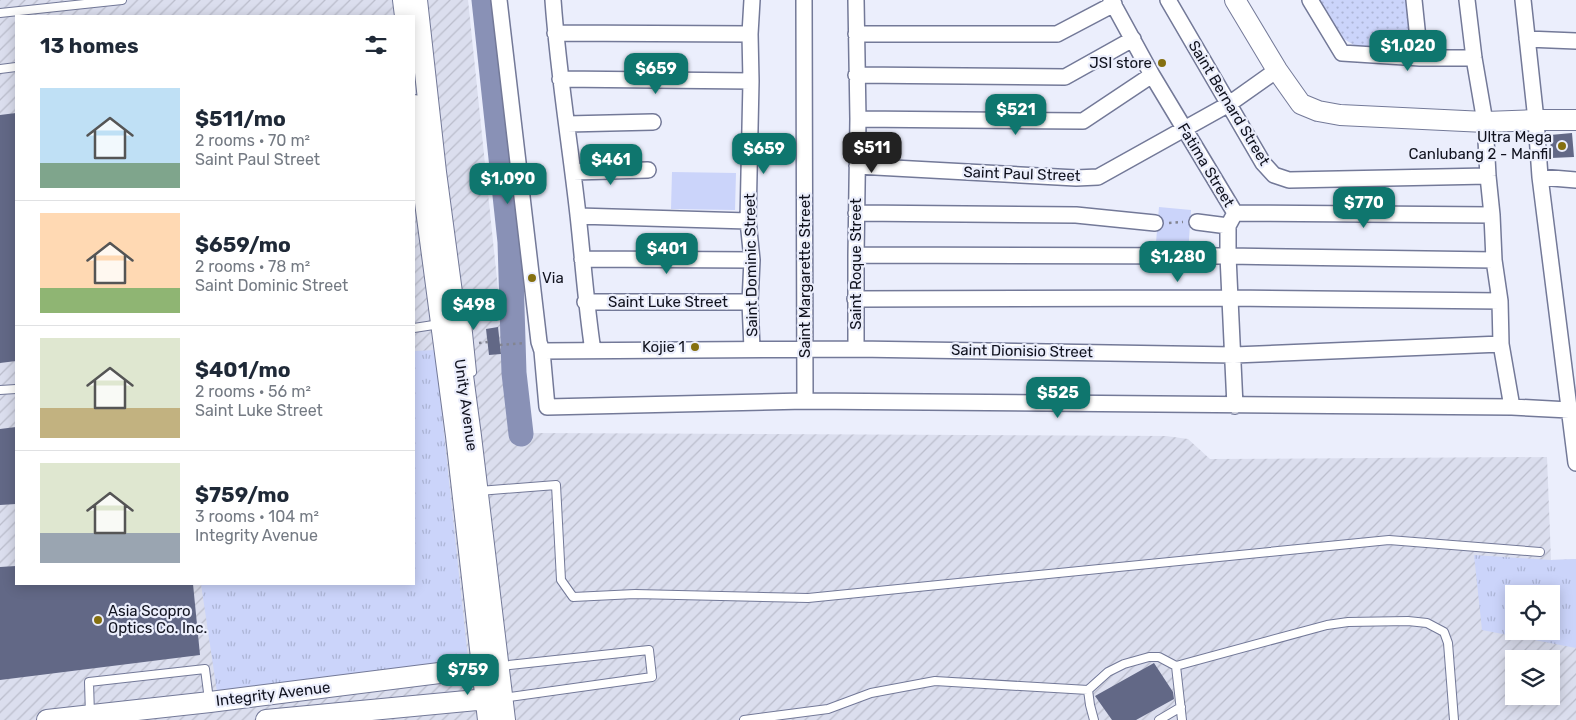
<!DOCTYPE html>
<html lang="en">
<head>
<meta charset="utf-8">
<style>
	:root { --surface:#fff; --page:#f6f6f7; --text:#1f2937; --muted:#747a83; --line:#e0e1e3; --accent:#0f766e }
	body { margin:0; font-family:Rubik,sans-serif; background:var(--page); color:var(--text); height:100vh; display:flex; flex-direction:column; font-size:19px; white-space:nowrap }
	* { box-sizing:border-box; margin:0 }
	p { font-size:16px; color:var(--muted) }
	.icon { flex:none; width:28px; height:28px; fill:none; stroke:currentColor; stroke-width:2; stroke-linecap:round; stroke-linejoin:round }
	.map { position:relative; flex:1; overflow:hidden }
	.panel { position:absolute; left:15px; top:15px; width:400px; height:570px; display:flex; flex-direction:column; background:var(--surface); border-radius:0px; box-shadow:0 2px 12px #0003 }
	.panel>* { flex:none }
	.controls { position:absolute; left:1505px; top:585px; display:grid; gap:10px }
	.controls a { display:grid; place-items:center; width:55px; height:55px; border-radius:0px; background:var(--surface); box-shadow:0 2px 12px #0003; font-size:25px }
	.price { position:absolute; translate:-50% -42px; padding:0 11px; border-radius:10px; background:var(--accent); color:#fff; font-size:16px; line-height:32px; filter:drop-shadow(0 1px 2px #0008) }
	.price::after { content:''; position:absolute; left:50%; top:30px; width:15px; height:11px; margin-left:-8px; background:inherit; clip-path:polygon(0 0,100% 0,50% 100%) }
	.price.selected { background:#222; color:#fff }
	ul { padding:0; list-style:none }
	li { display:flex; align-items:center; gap:15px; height:125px; padding:0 25px }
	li+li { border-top:1px solid var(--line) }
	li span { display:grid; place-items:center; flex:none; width:140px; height:100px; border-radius:0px; color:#555 }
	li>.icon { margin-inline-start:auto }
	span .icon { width:60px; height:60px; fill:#fffc; stroke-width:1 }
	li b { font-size:21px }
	h2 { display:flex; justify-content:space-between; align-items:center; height:60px; padding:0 25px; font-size:21px }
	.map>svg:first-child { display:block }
</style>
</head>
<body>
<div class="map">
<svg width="1576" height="720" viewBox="0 0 1576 720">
	<defs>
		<pattern id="industrial-furrows" width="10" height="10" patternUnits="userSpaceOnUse" patternTransform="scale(1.25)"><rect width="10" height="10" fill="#dbdeee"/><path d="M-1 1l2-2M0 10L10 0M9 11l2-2" fill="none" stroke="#bbbdcc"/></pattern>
		<pattern id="grass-tufts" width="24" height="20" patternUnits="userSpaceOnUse" patternTransform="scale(1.25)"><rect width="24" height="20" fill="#cbd4fa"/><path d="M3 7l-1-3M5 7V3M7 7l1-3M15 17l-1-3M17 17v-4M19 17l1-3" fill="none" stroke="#adb5d6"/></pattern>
		<pattern id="park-dots" width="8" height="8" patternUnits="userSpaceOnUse" patternTransform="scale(1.25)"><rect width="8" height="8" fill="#cbd4fa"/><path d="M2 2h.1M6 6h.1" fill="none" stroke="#adb5d6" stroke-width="1.8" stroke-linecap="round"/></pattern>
	</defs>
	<rect width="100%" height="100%" fill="#ebeefc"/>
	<!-- industrial -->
	<path fill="url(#industrial-furrows)" fill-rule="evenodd" d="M0 0H468L513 434 528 433 1166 436 1188 439 1210 459 1547 457 1551 560 1576 559V720H0ZM16 16H414V584H16ZM1514 594H1551V631H1514ZM1514 659H1551V696H1514Z"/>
	<!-- grass -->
	<path fill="url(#grass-tufts)" fill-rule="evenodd" d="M435 350 468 659 217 692 201 584H414V351Z
		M1474 555 1551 560 1576 559V648L1482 630ZM1514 594H1551V631H1514Z"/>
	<!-- park -->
	<path fill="url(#park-dots)" d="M1320 0H1408L1411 46 1357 47 1344 39Z"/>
	<!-- garden -->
	<path fill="#cbd4fa" d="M672 172 736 173 735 210 671 209Z
		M1159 207 1191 210 1187 269 1154 266Z"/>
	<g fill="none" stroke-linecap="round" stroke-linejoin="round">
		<!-- river -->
		<path stroke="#8991b6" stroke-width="25" d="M484 0 510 242 514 373 521 434"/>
	</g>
	<!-- building -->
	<path fill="#626886" d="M16 113V361L0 363V115Z
		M1572 133 1574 157 1551 158 1550 135Z
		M498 327 501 354 489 355 486 329Z
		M16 427V504L0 505V429Z
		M16 566V584H193L200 655 0 680V567Z
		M1154 663 1173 692 1174 699 1136 720H1112L1095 696Z"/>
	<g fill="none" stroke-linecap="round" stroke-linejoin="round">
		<!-- lane casing -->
		<g stroke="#737998" stroke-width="10">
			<path id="lane" d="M0 13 122 0
				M0 69 16 67
				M467 323 472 372
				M414 328 440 324
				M0 390 16 389
				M479 491 556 485 561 580 573 597 635 594 808 598 1389 540 1540 552
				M500 666 649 650 652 677 503 698
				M1088 690 1108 672 1124 664 1149 657H1159L1176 666
				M90 715 89 682 205 669 209 700
				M744 720 828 709 871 693 935 681 1088 690 1090 705 1094 720
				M1159 720 1181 707
				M1182 720 1176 666 1327 625 1348 622 1408 621 1427 623 1444 632 1448 643 1454 720"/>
		</g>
		<!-- street casing -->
		<g stroke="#737998" stroke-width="18">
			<path id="street" d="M499 0 539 342 542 351 547 407 805 401 1512 407 1569 410
				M553 0C558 72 570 143 578 215 583 260 586 305 593 351
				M752 0 750 34 751 81 748 221 752 260 750 302 752 349
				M804 0 805 401
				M1111 0 1152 75 1235 213
				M1168 0 1263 163 1274 175 1289 180 1488 176
				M1310 0 1342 53 1420 58H1474
				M1414 0 1420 58
				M1467 0 1474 58 1485 122 1488 176 1492 215 1494 260 1500 301 1501 344 1512 407
				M1523 0 1536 120 1540 177 1576 463
				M555 33 750 34
				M856 34H1057L1114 4
				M1527 39 1576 41
				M856 75 1065 77 1133 39
				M560 79 751 81
				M858 119 1083 121 1152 75
				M567 124 653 122
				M857 166 1076 178 1098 177 1229 104 1277 70
				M573 172 648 170
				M1540 177 1576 180
				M856 213 1076 215 1155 223
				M1235 213 1492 215
				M1235 213 1228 226V256L1235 406
				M578 216 748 221
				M1197 222 1228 226
				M856 255 1228 256 1494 260
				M582 259 752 260
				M855 299 1229 298 1500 301
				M585 302H750
				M856 349V255L858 119 856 0
				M542 351 856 349 1234 355 1501 344"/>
		</g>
		<!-- secondary casing -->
		<g stroke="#737998" stroke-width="22">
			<path id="secondary" d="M403 0 405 16
				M417 0 436 172 471 436 505 720
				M1235 0 1277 70 1301 104 1318 111 1340 115 1485 122 1536 120H1576
				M414 105 421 172 456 436 488 720
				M47 720 210 702 495 666
				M266 720 498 698"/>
		</g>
		<!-- path -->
		<path stroke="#838592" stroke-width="2.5" stroke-dasharray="2.5 4" stroke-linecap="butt" d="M1169 223 1183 222
			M479 343 488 342
			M500 345 525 343"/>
		<!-- lane -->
		<use href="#lane" stroke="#fff" stroke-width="8"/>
		<!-- street -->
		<use href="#street" stroke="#fff" stroke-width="15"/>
		<!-- secondary -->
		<use href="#secondary" stroke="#fff" stroke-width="20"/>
	</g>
	<!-- markers -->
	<g fill="#857010" stroke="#ebeefc" stroke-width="2">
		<circle cx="1162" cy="63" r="5"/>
		<circle cx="1562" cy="146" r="5"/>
		<circle cx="532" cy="278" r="5"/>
		<circle cx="695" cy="347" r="5"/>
		<circle cx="98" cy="620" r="5"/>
	</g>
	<g text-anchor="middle" stroke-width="4.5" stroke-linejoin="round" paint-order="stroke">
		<!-- poi labels -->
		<g font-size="15" fill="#10121e" stroke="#ebeefc" text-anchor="end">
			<text x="1152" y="68">JSI store</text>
			<text x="1552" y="142">Ultra Mega<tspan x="1552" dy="17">Canlubang 2 - Manfil</tspan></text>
			<text x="542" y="283" text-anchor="start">Via</text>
			<text x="685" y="352">Kojie 1</text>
			<text x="108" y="616" text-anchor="start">Asia Scopro<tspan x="108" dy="17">Optics Co. Inc.</tspan></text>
		</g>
		<!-- street labels -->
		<g font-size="15" fill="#10121e" stroke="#ebeefc">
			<text transform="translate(1229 103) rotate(59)" y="5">Saint Bernard Street</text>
			<text transform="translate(1206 165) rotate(59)" y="5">Fatima Street</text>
			<text transform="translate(1022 174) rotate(2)" y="5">Saint Paul Street</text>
			<text transform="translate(856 264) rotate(-90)" y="5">Saint Roque Street</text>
			<text transform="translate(751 265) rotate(-91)" y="5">Saint Dominic Street</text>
			<text transform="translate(805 276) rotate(-90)" y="5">Saint Margarette Street</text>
			<text x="668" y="307">Saint Luke Street</text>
			<text transform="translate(1022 351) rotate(1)" y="5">Saint Dionisio Street</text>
			<text transform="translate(466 405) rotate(82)" y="5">Unity Avenue</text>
			<text transform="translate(273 694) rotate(-7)" y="5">Integrity Avenue</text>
		</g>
	</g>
</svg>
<div class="controls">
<a><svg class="icon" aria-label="locate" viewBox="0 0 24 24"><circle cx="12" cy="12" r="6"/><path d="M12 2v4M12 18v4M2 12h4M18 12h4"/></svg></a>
<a><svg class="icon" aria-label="layers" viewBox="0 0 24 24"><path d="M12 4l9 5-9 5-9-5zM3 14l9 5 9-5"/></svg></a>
</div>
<b class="price" style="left:1408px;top:72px">$1,020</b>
<b class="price" style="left:656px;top:95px">$659</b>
<b class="price" style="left:1016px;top:136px">$521</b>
<b class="price selected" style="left:872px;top:174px">$511</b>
<b class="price" style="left:764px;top:175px">$659</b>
<b class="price" style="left:611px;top:186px">$461</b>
<b class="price" style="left:508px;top:205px">$1,090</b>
<b class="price" style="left:1364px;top:229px">$770</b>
<b class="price" style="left:667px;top:275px">$401</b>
<b class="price" style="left:1178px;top:283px">$1,280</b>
<b class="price" style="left:474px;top:331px">$498</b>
<b class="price" style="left:1058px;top:419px">$525</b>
<b class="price" style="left:468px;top:696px">$759</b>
<section class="panel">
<h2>13 homes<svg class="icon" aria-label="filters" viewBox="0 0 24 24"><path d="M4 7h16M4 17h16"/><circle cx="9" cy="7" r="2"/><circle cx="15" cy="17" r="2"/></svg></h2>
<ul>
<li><span style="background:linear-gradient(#bfe0f5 75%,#7fa58c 0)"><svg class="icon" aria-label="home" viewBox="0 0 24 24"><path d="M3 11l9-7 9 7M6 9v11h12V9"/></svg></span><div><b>$511/mo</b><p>2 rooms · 70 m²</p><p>Saint Paul Street</p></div></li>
<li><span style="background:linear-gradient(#ffd9b3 75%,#8fb573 0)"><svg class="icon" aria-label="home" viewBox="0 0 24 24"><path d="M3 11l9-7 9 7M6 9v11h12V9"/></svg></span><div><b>$659/mo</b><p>2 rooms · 78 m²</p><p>Saint Dominic Street</p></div></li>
<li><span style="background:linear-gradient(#dfe7d0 70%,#c2b280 0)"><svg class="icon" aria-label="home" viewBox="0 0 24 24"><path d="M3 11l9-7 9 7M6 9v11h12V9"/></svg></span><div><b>$401/mo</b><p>2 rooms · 56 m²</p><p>Saint Luke Street</p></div></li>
<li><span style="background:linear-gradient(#dfe7d0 70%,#9aa5b1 0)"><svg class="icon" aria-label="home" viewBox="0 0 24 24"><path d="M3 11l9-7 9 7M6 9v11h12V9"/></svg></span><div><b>$759/mo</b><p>3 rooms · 104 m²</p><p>Integrity Avenue</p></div></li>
</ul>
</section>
</div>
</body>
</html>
